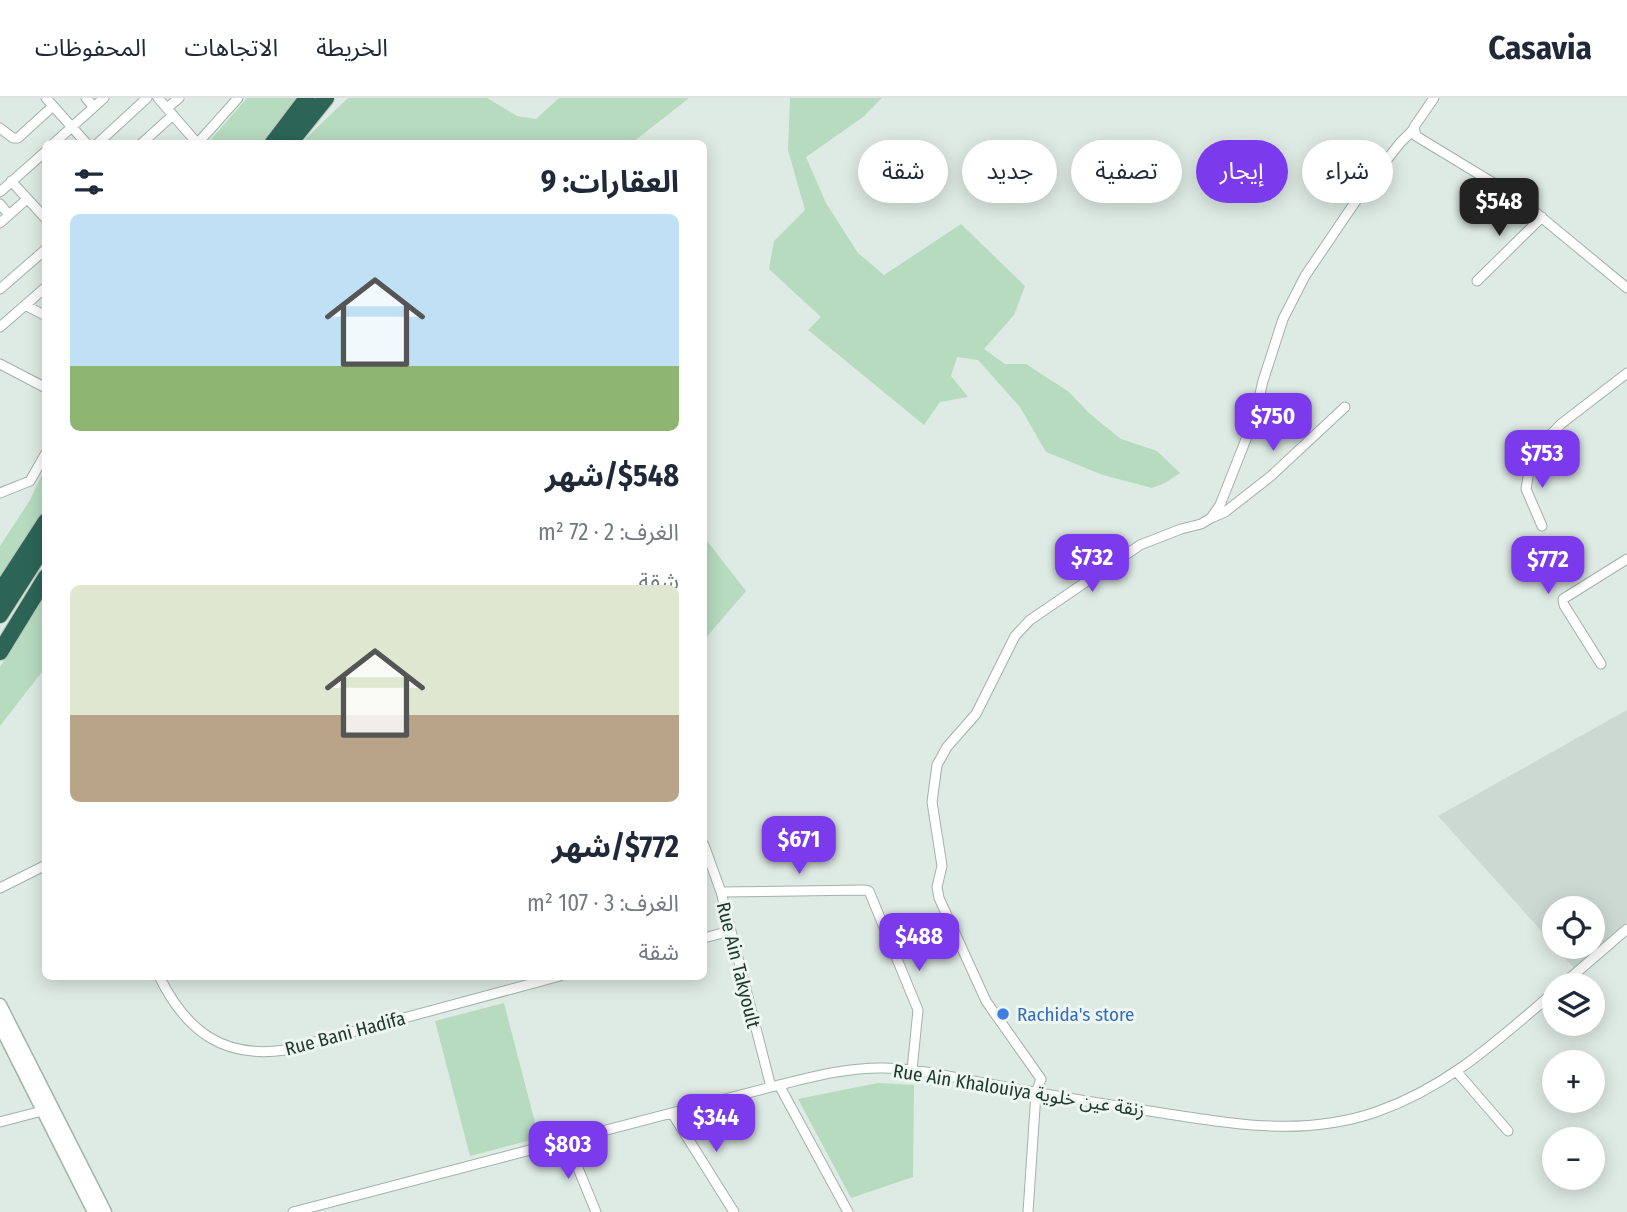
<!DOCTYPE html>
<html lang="ar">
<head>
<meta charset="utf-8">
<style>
	:root { --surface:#fff; --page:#f2f2f3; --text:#1f2937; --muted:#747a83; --line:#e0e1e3; --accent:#7c3aed }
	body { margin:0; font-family:"Fira Sans Condensed","Noto Sans Arabic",sans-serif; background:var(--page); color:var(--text); direction:rtl; height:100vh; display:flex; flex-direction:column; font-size:26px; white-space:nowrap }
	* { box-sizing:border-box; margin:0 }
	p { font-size:23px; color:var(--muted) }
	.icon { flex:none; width:38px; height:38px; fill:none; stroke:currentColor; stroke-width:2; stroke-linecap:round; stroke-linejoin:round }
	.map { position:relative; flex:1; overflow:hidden; direction:ltr }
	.details { position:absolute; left:42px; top:42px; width:665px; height:840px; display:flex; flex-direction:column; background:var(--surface); border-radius:10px; box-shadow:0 4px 18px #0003; direction:rtl }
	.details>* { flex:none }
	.banner { position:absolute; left:728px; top:42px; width:665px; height:63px; direction:rtl; display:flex; gap:14px }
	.controls { position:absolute; left:1542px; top:798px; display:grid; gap:14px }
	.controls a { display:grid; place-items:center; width:63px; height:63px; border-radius:50%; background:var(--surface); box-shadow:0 4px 18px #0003; font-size:35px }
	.price { position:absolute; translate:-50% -60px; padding:0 16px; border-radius:14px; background:var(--accent); color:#fff; font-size:23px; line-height:46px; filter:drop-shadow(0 2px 4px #0008) }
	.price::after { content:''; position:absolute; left:50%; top:42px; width:21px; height:16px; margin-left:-10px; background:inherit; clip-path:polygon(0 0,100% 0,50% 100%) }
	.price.active { background:#222; color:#fff }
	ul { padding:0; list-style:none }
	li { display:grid; align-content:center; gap:14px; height:371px; padding:0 28px }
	li span { display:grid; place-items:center; height:217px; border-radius:10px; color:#555 }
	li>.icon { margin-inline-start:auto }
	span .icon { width:126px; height:126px; fill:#fffc; stroke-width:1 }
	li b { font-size:30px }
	h2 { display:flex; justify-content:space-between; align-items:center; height:84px; padding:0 28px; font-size:30px }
	.pill { padding:0 24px; border-radius:32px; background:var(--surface); box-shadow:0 4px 18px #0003; font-size:24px; line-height:63px }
	.pill.active { background:var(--accent); color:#fff }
	header { display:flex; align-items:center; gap:42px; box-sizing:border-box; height:98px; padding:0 35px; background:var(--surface); border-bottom:2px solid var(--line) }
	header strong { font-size:33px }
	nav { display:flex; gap:38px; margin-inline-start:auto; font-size:24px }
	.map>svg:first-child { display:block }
</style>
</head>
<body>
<header>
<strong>Casavia</strong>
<nav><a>الخريطة</a><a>الاتجاهات</a><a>المحفوظات</a></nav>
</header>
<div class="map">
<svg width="1627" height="1114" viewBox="0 0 1627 1114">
	<rect width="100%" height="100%" fill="#deeae4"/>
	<!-- built -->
	<path fill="#ccd9d3" d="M1627 612V824L1574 870 1555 849H1592V810H1554V847L1438 718Z"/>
	<!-- green -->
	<path fill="#b7dbbf" d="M247 0H299L280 21 263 45 207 46Z
		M348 0H487L517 18 536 21 559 0H689L632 45H301Z
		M790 0H882L863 19 806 59 826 105 858 155 884 177 961 126 1025 188 1014 217 984 251 1005 266H1026L1069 294 1090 316 1121 341 1157 353 1180 375 1165 385 1152 390 1103 377 1046 354 1020 309 978 262 957 259 951 278 968 299 940 304 924 327 808 232 821 219 769 171 774 143 805 112 788 52Z
		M45 370V416L0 482V448L30 402Z
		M704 439 746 493 704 542Z
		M45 497V570L0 628V569Z
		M504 905 539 1040 470 1058 435 923Z
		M878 985 914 987 913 1079 851 1100 798 1001Z"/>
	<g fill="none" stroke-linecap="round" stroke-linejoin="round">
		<!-- street casing -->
		<g stroke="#a1b1ab" stroke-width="11">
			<path id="street" d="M46 0 87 46
				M86 0 94 9
				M158 0 197 45
				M1434 0 1414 29 1416 38 1505 92 1530 110 1627 190
				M167 10 179 0
				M0 30 13 40H18L53 8
				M53 46 104 0
				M97 46 147 0
				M141 46 173 17
				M197 46 238 0
				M11 83 46 121
				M0 94 46 53
				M0 106 9 117
				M0 125 27 101
				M1477 183 1542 119
				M0 191 46 151
				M25 207 46 218
				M0 229 46 189
				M0 266 46 290
				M0 395 30 383 46 355
				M1211 420 1225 414 1271 378 1345 309
				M1542 428 1526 391 1532 356 1561 326 1627 275
				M1601 566 1564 507 1563 501 1627 461
				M704 747 721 794 771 989
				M0 790 46 767
				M721 794 865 792 869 793 918 912 912 972
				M704 840 730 833
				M159 878C186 933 223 961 285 952L560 878
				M1562 887 1627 831
				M1457 974 1508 1033
				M779 987 848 1114
				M672 1015 734 1114
				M0 1024 46 1012
				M566 1041 596 1114
				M293 1114 771 989C808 980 846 969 885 970 918 971 952 979 984 985 1043 996 1102 1006 1162 1015 1235 1026 1303 1039 1376 1014 1448 989 1498 942 1554 894
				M1028 1114 1036 995 1041 981 986 903 939 800 937 789 942 768 932 704 937 667 947 649 976 616 1015 538 1030 522 1140 447 1181 431 1201 426 1211 420 1220 407 1254 321 1263 283 1283 221 1305 178 1364 91 1400 45 1413 32"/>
		</g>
		<!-- secondary casing -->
		<g stroke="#9eb5ab" stroke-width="15">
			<path id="secondary" d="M0 907 105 1114
				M0 927 94 1114"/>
		</g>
		<!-- highway casing -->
		<g stroke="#bcc4c1" stroke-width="18">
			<path id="highway" d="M272 46 307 0
				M289 46 326 0
				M0 494 46 423
				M0 517 46 445
				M0 554 46 479"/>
		</g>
		<!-- street -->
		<use href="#street" stroke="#fff" stroke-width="9"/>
		<!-- secondary -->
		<use href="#secondary" stroke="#fff" stroke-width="12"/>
		<!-- highway -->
		<use href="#highway" stroke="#2c6556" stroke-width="16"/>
	</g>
	<!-- markers -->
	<circle fill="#3f7fe0" stroke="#eef6f2" stroke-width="2.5" cx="1003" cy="916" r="7"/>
	<g text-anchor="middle" stroke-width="6" stroke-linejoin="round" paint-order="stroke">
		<!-- street labels -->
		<g font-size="19" fill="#203931" stroke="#eef6f2">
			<text transform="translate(739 867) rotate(76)" y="7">Rue Ain Takyoult</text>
			<text transform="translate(345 935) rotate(-15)" y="7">Rue Bani Hadifa</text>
			<text transform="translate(1019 992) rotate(9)" y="7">Rue Ain Khalouiya زنقة عين خلوية</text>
		</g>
		<!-- shop labels -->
		<g font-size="19" fill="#366cbe" stroke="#eef6f2" text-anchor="start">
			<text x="1017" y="923">Rachida's store</text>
		</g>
	</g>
</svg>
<div class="controls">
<a><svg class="icon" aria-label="locate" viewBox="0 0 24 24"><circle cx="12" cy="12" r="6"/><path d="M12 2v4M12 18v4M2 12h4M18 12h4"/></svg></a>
<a><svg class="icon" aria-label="layers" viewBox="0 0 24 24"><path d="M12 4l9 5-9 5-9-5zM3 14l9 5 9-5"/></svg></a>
<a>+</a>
<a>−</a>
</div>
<b class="price active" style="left:1499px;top:140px">$548</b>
<b class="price" style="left:1273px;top:355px">$750</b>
<b class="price" style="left:1542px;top:392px">$753</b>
<b class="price" style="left:1092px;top:496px">$732</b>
<b class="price" style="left:1548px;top:498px">$772</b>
<b class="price" style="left:799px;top:778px">$671</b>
<b class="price" style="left:919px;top:875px">$488</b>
<b class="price" style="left:716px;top:1056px">$344</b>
<b class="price" style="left:568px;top:1083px">$803</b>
<div class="banner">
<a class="pill">شراء</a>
<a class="pill active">إيجار</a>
<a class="pill">تصفية</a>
<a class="pill">جديد</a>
<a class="pill">شقة</a>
</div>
<section class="details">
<h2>العقارات: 9<svg class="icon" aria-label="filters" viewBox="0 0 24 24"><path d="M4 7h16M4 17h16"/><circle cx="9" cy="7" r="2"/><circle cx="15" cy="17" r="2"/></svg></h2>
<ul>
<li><span style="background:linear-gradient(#bfe0f5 70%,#8fb573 0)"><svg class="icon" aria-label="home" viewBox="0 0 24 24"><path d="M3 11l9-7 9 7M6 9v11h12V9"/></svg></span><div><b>$548/شهر</b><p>الغرف: 2 · 72 m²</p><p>شقة</p></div></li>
<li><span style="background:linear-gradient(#dfe7d0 60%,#b9a48a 0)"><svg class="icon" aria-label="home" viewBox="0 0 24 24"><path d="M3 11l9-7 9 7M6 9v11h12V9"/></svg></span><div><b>$772/شهر</b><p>الغرف: 3 · 107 m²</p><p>شقة</p></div></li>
</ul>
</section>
</div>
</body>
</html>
